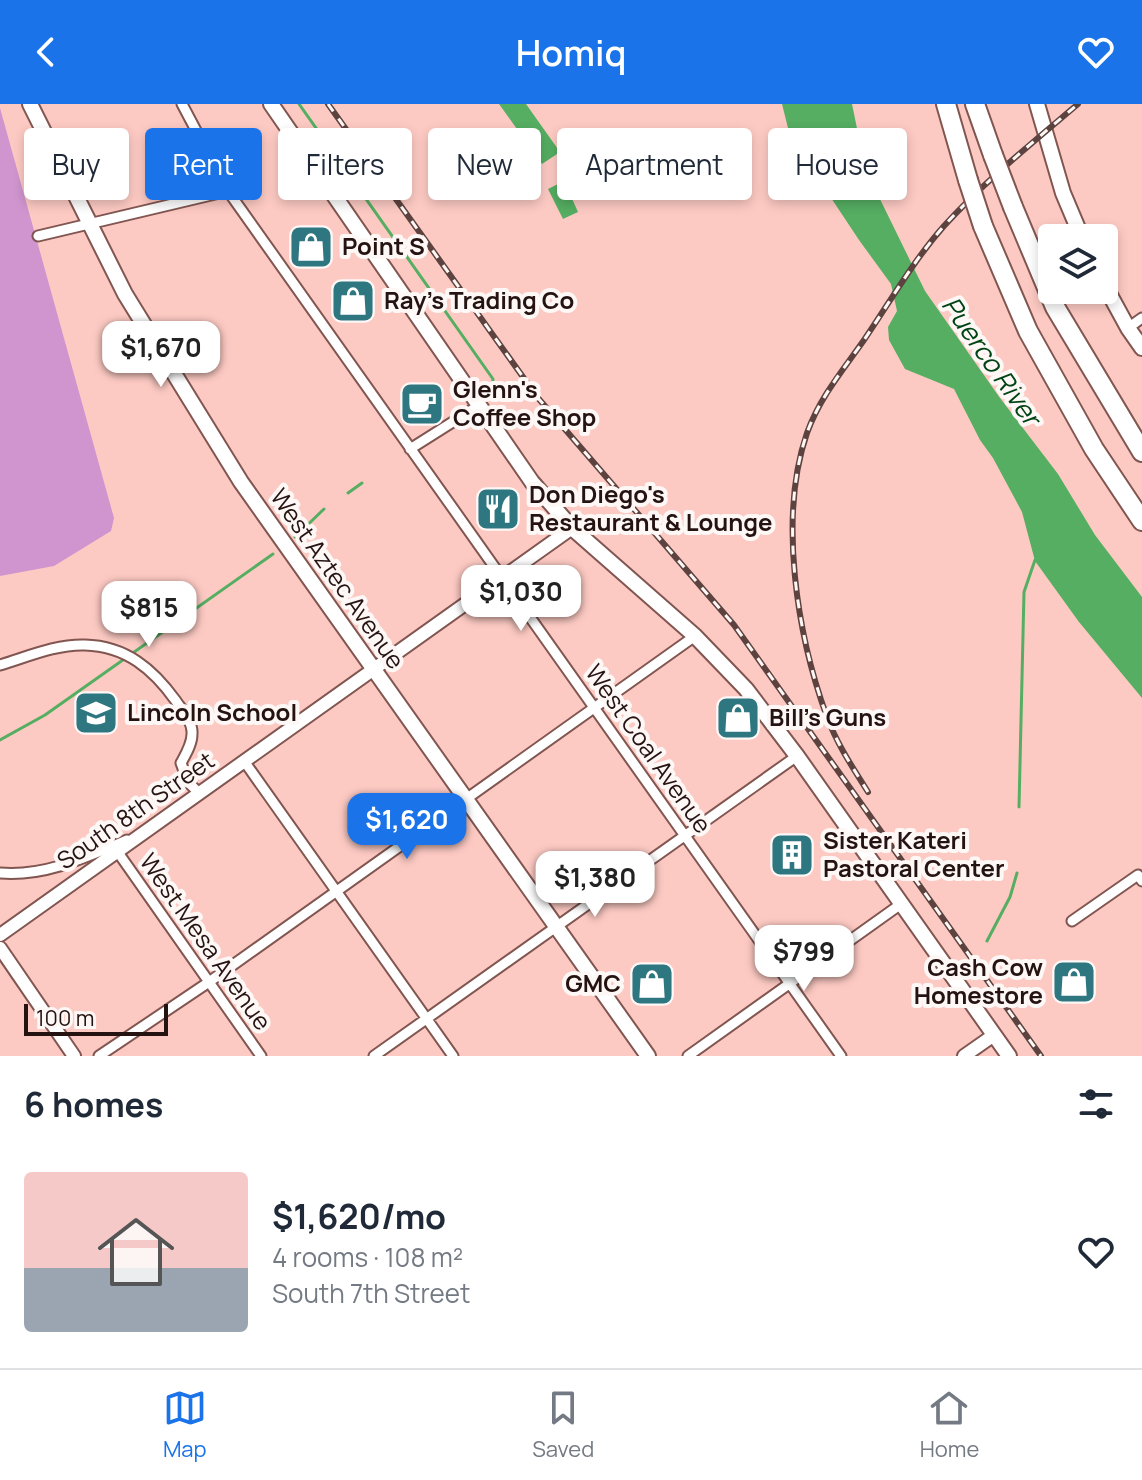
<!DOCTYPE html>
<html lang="en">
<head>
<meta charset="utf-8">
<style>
	:root { --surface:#fff; --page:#f6f6f7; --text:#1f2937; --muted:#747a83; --line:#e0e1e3; --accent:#1a73e8 }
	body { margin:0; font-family:Manrope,sans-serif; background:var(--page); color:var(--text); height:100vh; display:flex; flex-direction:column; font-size:30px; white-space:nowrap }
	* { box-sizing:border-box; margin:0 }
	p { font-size:26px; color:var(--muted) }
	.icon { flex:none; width:44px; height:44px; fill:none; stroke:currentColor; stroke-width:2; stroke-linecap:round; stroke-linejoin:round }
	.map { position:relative; height:952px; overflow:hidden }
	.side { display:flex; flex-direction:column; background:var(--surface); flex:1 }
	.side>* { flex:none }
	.top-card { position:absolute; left:24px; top:24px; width:1094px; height:72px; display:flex; gap:16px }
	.controls { position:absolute; left:1038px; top:120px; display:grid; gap:16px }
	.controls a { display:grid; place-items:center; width:80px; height:80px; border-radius:8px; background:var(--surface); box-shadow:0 4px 12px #0003; font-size:40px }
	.scale { position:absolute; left:24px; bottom:20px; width:144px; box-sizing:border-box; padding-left:8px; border:4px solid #251311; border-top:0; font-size:22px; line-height:28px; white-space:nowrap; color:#251311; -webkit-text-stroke:6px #fdf7f6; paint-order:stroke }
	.price { position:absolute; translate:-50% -68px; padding:0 18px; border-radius:16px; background:#fff; color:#222; font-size:26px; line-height:52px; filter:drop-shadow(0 2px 4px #0008) }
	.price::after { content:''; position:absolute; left:50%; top:48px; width:24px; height:18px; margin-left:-12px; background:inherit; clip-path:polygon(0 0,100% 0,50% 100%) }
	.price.active { background:var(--accent); color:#fff }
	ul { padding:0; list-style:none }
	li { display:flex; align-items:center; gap:24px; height:200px; padding:0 24px }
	li span { display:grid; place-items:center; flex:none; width:224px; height:160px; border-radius:8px; color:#555 }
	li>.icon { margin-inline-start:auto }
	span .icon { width:96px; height:96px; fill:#fffc; stroke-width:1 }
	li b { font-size:34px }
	h2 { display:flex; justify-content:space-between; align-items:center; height:96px; padding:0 24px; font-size:34px }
	.chip { padding:0 28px; border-radius:8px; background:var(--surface); box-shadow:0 4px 12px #0003; font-size:28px; line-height:72px }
	.chip.active { background:var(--accent); color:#fff }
	header { display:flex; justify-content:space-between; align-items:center; height:104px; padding:0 24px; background:var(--accent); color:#fff; font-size:36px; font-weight:600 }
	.menu { display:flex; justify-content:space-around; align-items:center; height:112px; border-top:2px solid var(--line); background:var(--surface); font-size:22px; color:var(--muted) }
	.menu a { display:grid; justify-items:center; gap:4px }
	.menu .active { color:var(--accent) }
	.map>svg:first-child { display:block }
</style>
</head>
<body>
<header><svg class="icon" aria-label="back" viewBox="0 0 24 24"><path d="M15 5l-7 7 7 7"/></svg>Homiq<svg class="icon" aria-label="heart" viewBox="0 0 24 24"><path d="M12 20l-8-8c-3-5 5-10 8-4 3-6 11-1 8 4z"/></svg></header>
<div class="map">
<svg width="1142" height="952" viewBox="0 0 1142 952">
	<rect width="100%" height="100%" fill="#fdcac3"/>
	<!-- green -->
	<path fill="#d095cf" d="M0 4 114 414 111 427 54 462 0 472Z"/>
	<!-- water -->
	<path fill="#55ae62" d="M499 0H526L560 48 542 60Z
		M782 0H852L861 44 877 89 925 187 1000 294 1058 370 1095 431 1142 493V594L1079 518 1035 457 1022 408 993 354 980 336 954 285 905 265 889 236 888 223 897 207 891 180 859 136 790 32Z
		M564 77 578 108 563 115 548 85Z"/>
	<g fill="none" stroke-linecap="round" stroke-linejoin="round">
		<!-- stream -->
		<path stroke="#55ae62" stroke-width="3" d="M299 0 493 275 492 283
			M348 389 362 379
			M295 433 324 405
			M0 636 45 611 273 450
			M1019 703 1024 488 1035 456
			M987 837 1010 793 1017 769"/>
		<!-- minor casing -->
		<g stroke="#815651" stroke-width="13">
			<path id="minor" d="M182 0 228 87 841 952
				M38 132 228 87
				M1128 224 1142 214
				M410 345 478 302
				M0 561C27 553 56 540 85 541 126 542 153 565 176 597 182 606 193 618 192 630 192 640 186 650 181 659L188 678 199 689
				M244 657 453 952
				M117 747 261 952
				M0 769C44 773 87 753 127 736
				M1072 817 1138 771 1142 777
				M99 952 209 878 695 532
				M374 952 797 652
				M688 952 901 800"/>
		</g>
		<!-- tertiary casing -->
		<g stroke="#815651" stroke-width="16">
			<path id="tertiary" d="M0 831 572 424
				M0 844 74 952
				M964 952 994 931"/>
		</g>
		<!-- secondary casing -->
		<g stroke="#815651" stroke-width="18">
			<path id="secondary" d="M30 0 125 190 241 378 648 952"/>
		</g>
		<!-- primary casing -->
		<g stroke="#815651" stroke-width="18">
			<path id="primary" d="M271 0 532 378 572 424 695 532 746 585 797 652 1009 952
				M1037 0 1063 89 1082 134
				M1104 180 1128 224 1142 244"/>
		</g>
		<!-- motorway casing -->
		<g stroke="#815651" stroke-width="22">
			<path id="motorway" d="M946 0 968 76
				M975 0 993 51
				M1013 103 1055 203 1142 348
				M983 122 1028 227 1094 345 1142 417"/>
		</g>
		<!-- minor -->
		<use href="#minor" stroke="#fff" stroke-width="9"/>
		<!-- tertiary -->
		<use href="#tertiary" stroke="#fff" stroke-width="12"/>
		<!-- secondary -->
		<use href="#secondary" stroke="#fff" stroke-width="14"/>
		<!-- primary -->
		<use href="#primary" stroke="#fff" stroke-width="14"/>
		<!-- motorway -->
		<use href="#motorway" stroke="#fff" stroke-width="18"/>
		<!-- rail casing -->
		<g stroke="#5d433f" stroke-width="6">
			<path id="rail" d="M328 0 538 294 734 521 1041 952
				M868 688C853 664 837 640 827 613 797 531 778 413 807 329 820 293 843 266 864 236 890 198 913 157 944 122 984 78 1032 39 1078 0"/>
		</g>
		<!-- rail -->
		<use href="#rail" stroke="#fdf7f6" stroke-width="3" stroke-dasharray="9" stroke-linecap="butt"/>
		<!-- motorway-bridge casing -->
		<g stroke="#815651" stroke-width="22" stroke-linecap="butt">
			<path id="motorway-bridge" d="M993 51 1013 103
				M968 76 983 122"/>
		</g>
		<!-- motorway-bridge -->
		<use href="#motorway-bridge" stroke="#fff" stroke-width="18"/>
	</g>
	<!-- icons -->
	<defs>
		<g id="shop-square" transform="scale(2.3)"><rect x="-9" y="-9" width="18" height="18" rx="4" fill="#2f7780" stroke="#fdf7f6"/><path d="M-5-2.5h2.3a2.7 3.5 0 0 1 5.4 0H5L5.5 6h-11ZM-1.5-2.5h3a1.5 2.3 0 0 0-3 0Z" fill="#fff"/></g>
		<g id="cafe-square" transform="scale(2.3)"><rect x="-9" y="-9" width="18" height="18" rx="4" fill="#2f7780" stroke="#fdf7f6"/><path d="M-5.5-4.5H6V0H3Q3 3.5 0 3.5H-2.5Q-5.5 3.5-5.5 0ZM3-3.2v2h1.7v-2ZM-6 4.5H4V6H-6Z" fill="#fff"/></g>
		<g id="restaurant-square" transform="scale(2.3)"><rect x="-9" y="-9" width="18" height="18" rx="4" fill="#2f7780" stroke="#fdf7f6"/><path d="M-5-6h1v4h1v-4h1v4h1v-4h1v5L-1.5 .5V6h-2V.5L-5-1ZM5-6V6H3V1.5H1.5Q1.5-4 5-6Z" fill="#fff"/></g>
		<g id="school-square" transform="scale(2.3)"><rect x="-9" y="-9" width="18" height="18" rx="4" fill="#2f7780" stroke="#fdf7f6"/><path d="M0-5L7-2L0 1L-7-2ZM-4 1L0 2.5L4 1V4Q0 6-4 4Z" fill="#fff"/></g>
		<g id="building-square" transform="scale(2.3)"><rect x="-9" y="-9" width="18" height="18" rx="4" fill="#2f7780" stroke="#fdf7f6"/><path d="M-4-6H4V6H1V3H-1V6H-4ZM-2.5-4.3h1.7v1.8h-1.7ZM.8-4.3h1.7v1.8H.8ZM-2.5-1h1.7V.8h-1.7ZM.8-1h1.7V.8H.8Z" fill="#fff"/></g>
	</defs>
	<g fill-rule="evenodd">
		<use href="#shop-square" x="311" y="143"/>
		<use href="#shop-square" x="353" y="197"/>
		<use href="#cafe-square" x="422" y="300"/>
		<use href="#restaurant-square" x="498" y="405"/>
		<use href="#school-square" x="96" y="609"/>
		<use href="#shop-square" x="738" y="614"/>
		<use href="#building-square" x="792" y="751"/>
		<use href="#shop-square" x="1074" y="878"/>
		<use href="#shop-square" x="652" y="880"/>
	</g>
	<g text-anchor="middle" stroke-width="8" stroke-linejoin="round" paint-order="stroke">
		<!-- poi labels -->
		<g font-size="24" font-weight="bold" fill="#251311" stroke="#fdf7f6" text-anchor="start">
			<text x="342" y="151">Point S</text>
			<text x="384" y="205">Ray's Trading Co</text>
			<text x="453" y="294">Glenn's<tspan x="453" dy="28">Coffee Shop</tspan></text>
			<text x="529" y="399">Don Diego's<tspan x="529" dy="28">Restaurant &amp; Lounge</tspan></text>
			<text x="127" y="617">Lincoln School</text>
			<text x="769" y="622">Bill's Guns</text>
			<text x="823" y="745">Sister Kateri<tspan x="823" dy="28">Pastoral Center</tspan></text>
			<text x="1043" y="872" text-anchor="end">Cash Cow<tspan x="1043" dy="28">Homestore</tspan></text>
			<text x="621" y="888" text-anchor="end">GMC</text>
		</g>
		<!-- street labels -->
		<g font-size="24" fill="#251311" stroke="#fdf7f6">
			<text transform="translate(337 475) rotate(55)" y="8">West Aztec Avenue</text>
			<text transform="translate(648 645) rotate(55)" y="8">West Coal Avenue</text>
			<text transform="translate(136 707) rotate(-35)" y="8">South 8th Street</text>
			<text transform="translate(205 838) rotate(55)" y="8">West Mesa Avenue</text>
		</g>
		<!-- water labels -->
		<g font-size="26" font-style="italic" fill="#004413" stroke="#fdf7f6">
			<text transform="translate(991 257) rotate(55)" y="9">Puerco River</text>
		</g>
	</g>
</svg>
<div class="controls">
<a><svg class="icon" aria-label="layers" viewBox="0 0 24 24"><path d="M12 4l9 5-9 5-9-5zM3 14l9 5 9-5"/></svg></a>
</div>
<div class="scale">100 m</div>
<b class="price" style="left:161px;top:285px">$1,670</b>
<b class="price" style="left:521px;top:529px">$1,030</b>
<b class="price" style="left:149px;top:545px">$815</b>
<b class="price active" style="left:407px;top:757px">$1,620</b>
<b class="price" style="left:595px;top:815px">$1,380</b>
<b class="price" style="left:804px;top:889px">$799</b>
<div class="top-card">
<a class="chip">Buy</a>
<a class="chip active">Rent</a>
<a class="chip">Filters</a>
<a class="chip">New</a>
<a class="chip">Apartment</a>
<a class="chip">House</a>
</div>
</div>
<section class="side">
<h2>6 homes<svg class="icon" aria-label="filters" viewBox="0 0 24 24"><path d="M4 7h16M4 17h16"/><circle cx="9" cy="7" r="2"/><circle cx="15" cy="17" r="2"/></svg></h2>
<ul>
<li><span style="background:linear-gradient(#f6c9c9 60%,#9aa5b1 0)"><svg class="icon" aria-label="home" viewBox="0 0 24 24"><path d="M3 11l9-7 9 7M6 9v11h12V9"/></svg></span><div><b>$1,620/mo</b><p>4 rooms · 108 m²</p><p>South 7th Street</p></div><svg class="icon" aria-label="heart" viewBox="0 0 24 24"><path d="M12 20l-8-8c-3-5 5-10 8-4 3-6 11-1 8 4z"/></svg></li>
</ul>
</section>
<nav class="menu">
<a class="active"><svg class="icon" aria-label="map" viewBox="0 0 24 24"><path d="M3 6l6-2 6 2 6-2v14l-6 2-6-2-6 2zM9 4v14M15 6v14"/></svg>Map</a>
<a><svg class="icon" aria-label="saved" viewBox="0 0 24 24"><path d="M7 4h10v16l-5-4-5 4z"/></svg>Saved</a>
<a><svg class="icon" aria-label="home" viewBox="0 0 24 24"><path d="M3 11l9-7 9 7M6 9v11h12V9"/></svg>Home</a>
</nav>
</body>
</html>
